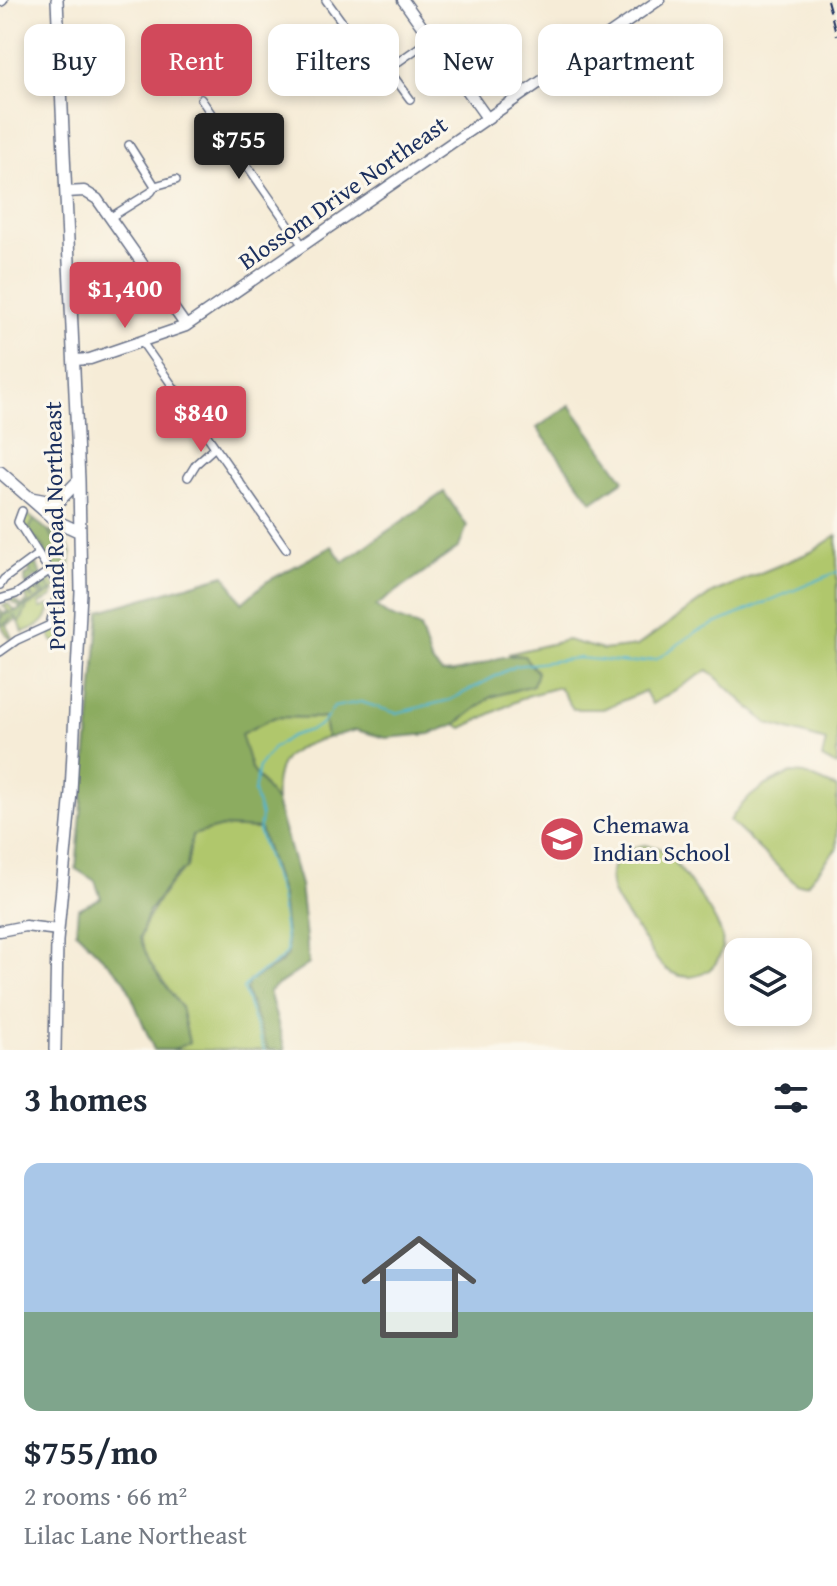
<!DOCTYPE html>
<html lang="en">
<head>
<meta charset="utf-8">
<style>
	:root { --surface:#fff; --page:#f6f6f7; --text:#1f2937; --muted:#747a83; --line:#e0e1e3; --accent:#d1495b }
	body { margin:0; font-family:"Gentium Book Plus",serif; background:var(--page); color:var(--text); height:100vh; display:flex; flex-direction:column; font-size:30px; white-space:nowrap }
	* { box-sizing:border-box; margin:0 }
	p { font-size:26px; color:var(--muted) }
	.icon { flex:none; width:44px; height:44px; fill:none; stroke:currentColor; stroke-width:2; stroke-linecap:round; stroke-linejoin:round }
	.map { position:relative; height:1050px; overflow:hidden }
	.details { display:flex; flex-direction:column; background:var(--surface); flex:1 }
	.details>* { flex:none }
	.guide { position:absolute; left:24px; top:24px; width:790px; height:72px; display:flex; gap:16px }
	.buttons { position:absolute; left:724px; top:938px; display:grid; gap:16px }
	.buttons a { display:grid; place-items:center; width:88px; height:88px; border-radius:16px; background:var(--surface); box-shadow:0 4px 12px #0003; font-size:40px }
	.price { position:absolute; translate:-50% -68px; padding:0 18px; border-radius:8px; background:var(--accent); color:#fff; font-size:26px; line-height:52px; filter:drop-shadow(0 2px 4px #0008) }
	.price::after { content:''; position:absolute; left:50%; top:48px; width:24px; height:18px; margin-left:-12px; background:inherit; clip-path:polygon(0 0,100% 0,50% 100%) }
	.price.on { background:#222; color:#fff }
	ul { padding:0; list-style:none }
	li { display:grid; align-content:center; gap:16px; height:424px; padding:0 24px }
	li+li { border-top:2px solid var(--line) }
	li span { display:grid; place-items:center; height:248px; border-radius:16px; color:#555 }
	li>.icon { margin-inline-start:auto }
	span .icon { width:144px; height:144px; fill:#fffc; stroke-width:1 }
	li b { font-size:34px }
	h2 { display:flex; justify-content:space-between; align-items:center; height:96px; padding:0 24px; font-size:34px }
	.pill { padding:0 28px; border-radius:16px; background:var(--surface); box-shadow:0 4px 12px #0003; font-size:28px; line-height:72px }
	.pill.on { background:var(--accent); color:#fff }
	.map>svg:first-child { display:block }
</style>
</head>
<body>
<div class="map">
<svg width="837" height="1050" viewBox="0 0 837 1050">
	<rect width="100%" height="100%" fill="#fbf7ec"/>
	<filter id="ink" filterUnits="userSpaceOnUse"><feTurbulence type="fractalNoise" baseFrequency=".0125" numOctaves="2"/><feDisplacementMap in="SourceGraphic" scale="16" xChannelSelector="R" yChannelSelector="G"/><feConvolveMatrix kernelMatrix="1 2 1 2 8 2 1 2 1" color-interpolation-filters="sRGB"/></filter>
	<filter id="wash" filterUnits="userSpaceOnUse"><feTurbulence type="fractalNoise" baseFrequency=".006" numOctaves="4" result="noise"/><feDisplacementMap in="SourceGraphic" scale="32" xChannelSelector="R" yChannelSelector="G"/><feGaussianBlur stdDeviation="1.8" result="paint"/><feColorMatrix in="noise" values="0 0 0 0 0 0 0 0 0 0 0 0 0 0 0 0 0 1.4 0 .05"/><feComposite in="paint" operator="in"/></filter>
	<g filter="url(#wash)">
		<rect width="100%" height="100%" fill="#f6ecd7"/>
		<!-- green -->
		<path fill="#b0c76c" stroke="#667b65" stroke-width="2" d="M27 514 44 528 66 540 71 554 64 638 57 642 52 641 49 632C59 622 56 607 65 597V587L25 527 23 520Z
			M837 535V766L822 758 826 741 768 724 708 670 652 704 645 691 603 709H573L559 687 527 696 462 728 456 724 491 697 533 685 537 672 524 656 508 654 567 640 603 650 637 646 712 593 811 552Z
			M48 575 56 588 52 597 39 604 41 608 50 605C48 623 39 626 23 632L18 619 6 625 12 638 10 639 0 624V609L4 614 8 611 3 605 8 604 14 610H18L20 607 10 601 13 599 22 606 28 601 23 591 32 598 33 596 26 590 31 587 39 594 40 592 33 586Z
			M275 717 324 718 327 738C289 748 273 759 276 802L251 768 240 734Z
			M792 773 805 774 837 788V848L807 884 797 885 730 821C742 798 768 782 792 773Z
			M222 827 260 829 282 895 288 955C276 969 252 973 246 991L268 1050H172L189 1042 181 1008 150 963 140 938C150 909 164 887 187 867L192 835Z
			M645 845 659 848 669 855C682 871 719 919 722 937 724 950 719 962 709 970 699 977 686 979 675 974 658 968 649 947 639 933 626 913 600 889 615 863 621 851 632 847 645 845Z"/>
		<!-- forest -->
		<path fill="#8cac60" stroke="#546e5f" stroke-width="2" d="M570 405 624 480 592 502 537 428Z
			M444 492 467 526 459 547 376 606C393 621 402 618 420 628L431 661 442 673C471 674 495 652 524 656L537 672 533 685 491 697 456 724 430 734 386 738 356 730 327 738 324 718 275 717 241 734 251 768 276 802 300 885 309 964 269 991 285 1050H268L246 991 249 981 280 964 288 955 282 895 260 829 222 827 192 835 187 867 173 879 149 911 140 938 150 963 181 1007 189 1043 172 1050H154L125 980 76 931 78 909 101 898 95 881 76 869 100 611 225 575 242 603 266 582 332 546 343 562Z
			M34 520C54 533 70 554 62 580H59L51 568 52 559 45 557V548L28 531Z
			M37 564 42 578 53 591 27 607 21 621 18 622 15 616 3 625 0 624 2 615 19 610 44 594 37 585 38 579 36 576 27 585 25 583V576L31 573 27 566Z"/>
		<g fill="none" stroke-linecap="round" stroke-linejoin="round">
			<!-- stream -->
			<path stroke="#50b5cf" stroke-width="2" d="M264 1050 243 989C254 971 274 970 287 952L280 895 259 833 261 816 254 792 259 766 273 748 291 736 313 729 323 723 334 707 361 702 396 713 450 700 515 666 578 658 630 663 657 659 696 632 837 572"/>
		</g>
	</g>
	<g filter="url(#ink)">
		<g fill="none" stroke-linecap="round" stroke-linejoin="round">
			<!-- street casing -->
			<g stroke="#687188" stroke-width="10">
				<path id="street" d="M326 0 376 69H388L425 43 429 37
					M388 69 410 99
					M201 99 303 246
					M129 145 155 186
					M111 217 151 192 155 186 176 180
					M142 342 286 549
					M188 477 196 464 215 447
					M0 585 4 579 38 554
					M0 599 16 594 49 571
					M0 652 17 640 50 625 59 586 18 522 22 511"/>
			</g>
			<!-- secondary casing -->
			<g stroke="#687188" stroke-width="13">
				<path id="secondary" d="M403 0 487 118
					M0 1 2 0
					M66 192 84 191 97 199 186 326
					M74 360 90 359 186 326 659 0
					M0 931 25 926 58 930"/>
			</g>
			<!-- primary casing -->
			<g stroke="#687188" stroke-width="14">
				<path id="primary" d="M0 472 56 521 80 532
					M31 498 57 503 79 480
					M55 1050 57 941 71 792 81 592 79 480 57 0"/>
			</g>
			<!-- street -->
			<use href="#street" stroke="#fff" stroke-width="7"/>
			<!-- secondary -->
			<use href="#secondary" stroke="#fff" stroke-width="10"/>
			<!-- primary -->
			<use href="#primary" stroke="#fff" stroke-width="11"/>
			<!-- rail -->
			<path stroke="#1b2f5e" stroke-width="2" stroke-dasharray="12 6" stroke-linecap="butt" d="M827 0 837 36"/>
		</g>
	</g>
	<!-- icons -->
	<defs>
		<g id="school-disc" transform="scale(2.3)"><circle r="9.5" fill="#d1495b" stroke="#fbf7ec"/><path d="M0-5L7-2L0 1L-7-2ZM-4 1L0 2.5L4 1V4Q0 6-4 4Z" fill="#fff"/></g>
	</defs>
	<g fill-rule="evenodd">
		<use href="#school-disc" x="562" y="839"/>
	</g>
	<g text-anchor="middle" stroke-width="6" stroke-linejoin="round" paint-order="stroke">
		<!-- street labels -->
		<g font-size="24" fill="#1b2f5e" stroke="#fbf7ec">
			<text transform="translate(343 193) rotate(-35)" y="8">Blossom Drive Northeast</text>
			<text transform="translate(55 526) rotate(-91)" y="8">Portland Road Northeast</text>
		</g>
		<!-- poi labels -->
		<g font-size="24" fill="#1b2f5e" stroke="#fbf7ec" text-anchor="start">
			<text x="593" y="833">Chemawa<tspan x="593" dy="28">Indian School</tspan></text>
		</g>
	</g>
</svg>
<div class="buttons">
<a><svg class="icon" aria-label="layers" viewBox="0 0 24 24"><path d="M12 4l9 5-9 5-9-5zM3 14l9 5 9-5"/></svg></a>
</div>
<b class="price on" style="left:239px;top:181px">$755</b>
<b class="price" style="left:125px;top:330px">$1,400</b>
<b class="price" style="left:201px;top:454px">$840</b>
<div class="guide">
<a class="pill">Buy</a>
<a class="pill on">Rent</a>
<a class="pill">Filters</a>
<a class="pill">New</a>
<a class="pill">Apartment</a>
</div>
</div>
<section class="details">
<h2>3 homes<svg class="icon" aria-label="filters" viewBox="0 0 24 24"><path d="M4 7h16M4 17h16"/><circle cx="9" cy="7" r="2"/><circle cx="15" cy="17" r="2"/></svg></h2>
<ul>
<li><span style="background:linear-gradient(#a9c7e8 60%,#7fa58c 0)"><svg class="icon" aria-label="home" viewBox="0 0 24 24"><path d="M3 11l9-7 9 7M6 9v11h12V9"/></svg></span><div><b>$755/mo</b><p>2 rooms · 66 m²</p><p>Lilac Lane Northeast</p></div></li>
</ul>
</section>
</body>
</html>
